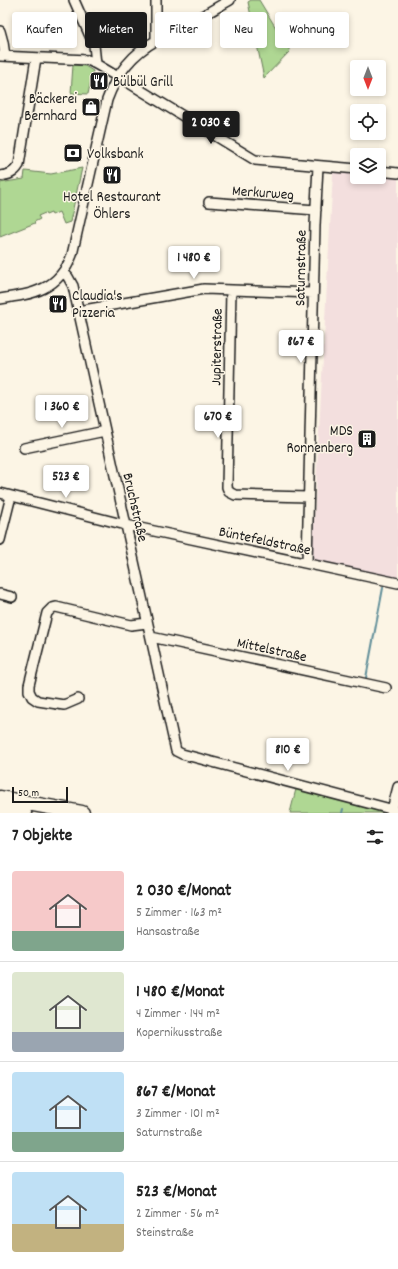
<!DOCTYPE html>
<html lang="de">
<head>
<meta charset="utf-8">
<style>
	:root { --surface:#fff; --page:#f6f6f6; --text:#222; --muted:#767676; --line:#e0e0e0; --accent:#1c1c1c }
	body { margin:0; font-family:Dekko,sans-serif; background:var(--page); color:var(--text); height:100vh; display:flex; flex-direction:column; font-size:15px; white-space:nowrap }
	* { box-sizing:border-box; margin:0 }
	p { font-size:13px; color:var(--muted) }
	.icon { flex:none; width:22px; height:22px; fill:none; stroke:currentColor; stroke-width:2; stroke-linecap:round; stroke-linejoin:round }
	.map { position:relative; height:813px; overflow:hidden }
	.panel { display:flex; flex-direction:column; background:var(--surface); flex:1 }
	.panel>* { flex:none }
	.guide { position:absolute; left:12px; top:12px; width:374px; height:36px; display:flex; gap:8px }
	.needle { width:26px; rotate:180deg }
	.fabs { position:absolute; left:350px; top:60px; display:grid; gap:8px }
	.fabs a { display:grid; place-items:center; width:36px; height:36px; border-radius:4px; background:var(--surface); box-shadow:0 2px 6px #0003; font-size:20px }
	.scale { position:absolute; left:12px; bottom:10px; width:56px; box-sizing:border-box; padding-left:4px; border:2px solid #1c1c1c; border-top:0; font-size:11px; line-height:14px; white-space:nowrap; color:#1c1c1c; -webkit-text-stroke:3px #fcf5e5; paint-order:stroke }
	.price { position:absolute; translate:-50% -34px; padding:0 9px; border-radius:4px; background:#fff; color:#222; font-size:13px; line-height:26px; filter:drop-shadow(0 1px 2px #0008) }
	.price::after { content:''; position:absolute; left:50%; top:24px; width:12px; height:9px; margin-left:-6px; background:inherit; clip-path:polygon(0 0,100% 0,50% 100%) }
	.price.active { background:var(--accent); color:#fff }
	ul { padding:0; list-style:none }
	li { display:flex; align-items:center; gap:12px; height:100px; padding:0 12px }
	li+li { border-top:1px solid var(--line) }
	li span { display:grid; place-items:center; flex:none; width:112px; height:80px; border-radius:4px; color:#555 }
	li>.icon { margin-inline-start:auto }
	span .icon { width:48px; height:48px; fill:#fffc; stroke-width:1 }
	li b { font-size:17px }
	h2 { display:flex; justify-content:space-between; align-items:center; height:48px; padding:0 12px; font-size:17px }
	.tag { padding:0 14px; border-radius:4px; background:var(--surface); box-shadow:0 2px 6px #0003; font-size:14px; line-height:36px }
	.tag.active { background:var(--accent); color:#fff }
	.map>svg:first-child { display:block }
</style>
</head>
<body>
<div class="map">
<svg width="398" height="813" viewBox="0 0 398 813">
	<rect width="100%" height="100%" fill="#fcf5e5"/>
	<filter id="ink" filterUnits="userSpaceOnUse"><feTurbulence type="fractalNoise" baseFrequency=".025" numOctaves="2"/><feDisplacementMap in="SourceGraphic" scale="8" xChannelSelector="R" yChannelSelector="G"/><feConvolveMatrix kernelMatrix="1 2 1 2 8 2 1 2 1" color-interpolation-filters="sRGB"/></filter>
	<g filter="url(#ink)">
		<!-- built -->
		<path fill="#f3dfde" d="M333 172 357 173V177H379V175L398 176V579L312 561Z"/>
		<!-- green -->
		<path fill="#afd793" stroke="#667a58" d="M251 0H259L290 51 264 78 248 2Z
			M73 65 85 66 93 71 88 94 71 93Z
			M82 168 70 222 64 224 59 212 52 215 51 213 46 215 45 213 38 216 40 219 34 222 35 223 0 237V183L24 179 25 171 51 174Z
			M296 789 386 813H290Z"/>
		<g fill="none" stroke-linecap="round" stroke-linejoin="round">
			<!-- stream -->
			<path stroke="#608e99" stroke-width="2" d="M366 678 383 588
				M342 813 343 809"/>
			<!-- minor casing -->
			<g stroke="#1c1c1c" stroke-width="12">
				<path id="minor" d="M74 0 94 45 96 64
					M0 31 3 42 5 56
					M156 40V0
					M0 56 88 60C101 66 111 74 124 80L255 160 357 169
					M379 171 398 173
					M0 176C9 175 14 173 19 165L36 58
					M209 202 316 210
					M63 272 68 277 73 286 176 751 182 754 398 811
					M231 290 227 487 229 492 235 495 308 497
					M0 299C33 294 59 290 72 255L107 100C116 75 133 53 157 40 165 35 174 32 182 27 198 19 214 9 230 0
					M78 311 204 289 313 293
					M24 448 105 431
					M0 493 126 525 398 583
					M0 540 11 496
					M307 563 315 225 318 166
					M0 594 12 597
					M151 637 386 688
					M78 699 64 705 38 701 32 697 29 691V685L47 613 52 608 56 607 131 625 147 623
					M392 810 398 787"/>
			</g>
			<!-- highway casing -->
			<g stroke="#1c1c1c" stroke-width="17">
				<path id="highway" d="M0 798 82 813
					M0 809 24 813"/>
			</g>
			<!-- minor -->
			<use href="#minor" stroke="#fcf5e5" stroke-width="9"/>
			<!-- highway -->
			<use href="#highway" stroke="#fcf5e5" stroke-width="14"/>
		</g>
	</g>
	<!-- icons -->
	<defs>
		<g id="restaurant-square" transform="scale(1)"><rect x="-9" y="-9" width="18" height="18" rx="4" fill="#1c1c1c" stroke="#fcf5e5"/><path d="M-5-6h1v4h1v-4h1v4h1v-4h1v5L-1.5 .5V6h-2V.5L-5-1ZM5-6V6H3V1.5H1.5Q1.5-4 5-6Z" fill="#fff"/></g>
		<g id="shop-square" transform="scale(1)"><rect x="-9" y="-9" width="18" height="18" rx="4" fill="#1c1c1c" stroke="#fcf5e5"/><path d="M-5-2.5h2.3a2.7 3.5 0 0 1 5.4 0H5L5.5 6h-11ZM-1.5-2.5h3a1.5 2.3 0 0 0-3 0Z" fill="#fff"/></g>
		<g id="bank-square" transform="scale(1)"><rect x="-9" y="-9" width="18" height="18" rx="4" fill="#1c1c1c" stroke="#fcf5e5"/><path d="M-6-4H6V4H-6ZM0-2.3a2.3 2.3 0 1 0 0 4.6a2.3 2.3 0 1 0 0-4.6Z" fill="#fff"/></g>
		<g id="building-square" transform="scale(1)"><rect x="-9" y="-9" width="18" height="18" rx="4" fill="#1c1c1c" stroke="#fcf5e5"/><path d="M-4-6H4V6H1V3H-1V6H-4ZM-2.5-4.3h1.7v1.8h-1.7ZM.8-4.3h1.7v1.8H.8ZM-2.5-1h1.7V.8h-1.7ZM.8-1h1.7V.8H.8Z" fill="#fff"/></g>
	</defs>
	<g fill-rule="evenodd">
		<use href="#restaurant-square" x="99" y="81"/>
		<use href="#shop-square" x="91" y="107"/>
		<use href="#bank-square" x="73" y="153"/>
		<use href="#restaurant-square" x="112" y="175"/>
		<use href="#restaurant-square" x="58" y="304"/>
		<use href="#building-square" x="367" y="439"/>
	</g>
	<g text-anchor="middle" stroke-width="3" stroke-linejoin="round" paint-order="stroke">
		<!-- poi labels -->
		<g font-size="15" fill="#1c1c1c" stroke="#fcf5e5" text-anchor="start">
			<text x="113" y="86">Bülbül Grill</text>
			<text x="77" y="103" text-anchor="end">Bäckerei<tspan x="77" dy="17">Bernhard</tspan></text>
			<text x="87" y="158">Volksbank</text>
			<text x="112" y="201" text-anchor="middle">Hotel Restaurant<tspan x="112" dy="17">Öhlers</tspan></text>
			<text x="72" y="300">Claudia's<tspan x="72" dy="17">Pizzeria</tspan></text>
			<text x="353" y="435" text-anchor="end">MDS<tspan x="353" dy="17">Ronnenberg</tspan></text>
		</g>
		<!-- street labels -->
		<g font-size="15" fill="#1c1c1c" stroke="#fcf5e5">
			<text transform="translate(263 192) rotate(4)" y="5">Merkurweg</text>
			<text transform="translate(300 268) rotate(-89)" y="5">Saturnstraße</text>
			<text transform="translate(216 347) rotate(-89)" y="5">Jupiterstraße</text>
			<text transform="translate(136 507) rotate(77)" y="5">Bruchstraße</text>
			<text transform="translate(265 540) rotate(12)" y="5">Büntefeldstraße</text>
			<text transform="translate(272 649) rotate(12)" y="5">Mittelstraße</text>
		</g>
	</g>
</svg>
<div class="fabs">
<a><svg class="needle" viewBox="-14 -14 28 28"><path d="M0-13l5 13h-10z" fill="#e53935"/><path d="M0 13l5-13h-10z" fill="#767676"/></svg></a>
<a><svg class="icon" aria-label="locate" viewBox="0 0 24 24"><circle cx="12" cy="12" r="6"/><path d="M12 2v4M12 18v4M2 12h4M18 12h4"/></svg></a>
<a><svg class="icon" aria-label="layers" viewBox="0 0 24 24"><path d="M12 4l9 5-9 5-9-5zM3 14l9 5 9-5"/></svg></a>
</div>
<div class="scale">50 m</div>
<b class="price active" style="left:211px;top:145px">2 030 €</b>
<b class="price" style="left:194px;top:280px">1 480 €</b>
<b class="price" style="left:301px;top:364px">867 €</b>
<b class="price" style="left:62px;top:429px">1 360 €</b>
<b class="price" style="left:218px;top:439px">670 €</b>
<b class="price" style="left:66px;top:499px">523 €</b>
<b class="price" style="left:288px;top:772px">810 €</b>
<div class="guide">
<a class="tag">Kaufen</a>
<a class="tag active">Mieten</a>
<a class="tag">Filter</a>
<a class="tag">Neu</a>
<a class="tag">Wohnung</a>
</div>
</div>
<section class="panel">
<h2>7 Objekte<svg class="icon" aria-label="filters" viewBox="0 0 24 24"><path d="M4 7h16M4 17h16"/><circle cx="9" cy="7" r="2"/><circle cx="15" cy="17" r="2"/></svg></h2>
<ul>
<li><span style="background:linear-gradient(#f6c9c9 75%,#7fa58c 0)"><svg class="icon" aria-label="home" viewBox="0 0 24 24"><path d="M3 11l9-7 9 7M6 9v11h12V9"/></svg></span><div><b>2 030 €/Monat</b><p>5 Zimmer · 163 m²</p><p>Hansastraße</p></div></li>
<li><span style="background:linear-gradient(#dfe7d0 75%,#9aa5b1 0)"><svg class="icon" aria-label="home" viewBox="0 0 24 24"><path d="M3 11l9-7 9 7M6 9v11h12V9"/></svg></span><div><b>1 480 €/Monat</b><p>4 Zimmer · 144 m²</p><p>Kopernikusstraße</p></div></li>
<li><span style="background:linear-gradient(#bfe0f5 75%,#7fa58c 0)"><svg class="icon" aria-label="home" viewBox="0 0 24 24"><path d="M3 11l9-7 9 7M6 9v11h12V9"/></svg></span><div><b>867 €/Monat</b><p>3 Zimmer · 101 m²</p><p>Saturnstraße</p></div></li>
<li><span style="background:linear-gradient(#bfe0f5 65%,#c2b280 0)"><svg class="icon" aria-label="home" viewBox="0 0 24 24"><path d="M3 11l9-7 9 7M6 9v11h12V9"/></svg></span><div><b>523 €/Monat</b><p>2 Zimmer · 56 m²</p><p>Steinstraße</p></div></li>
</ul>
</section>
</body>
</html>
